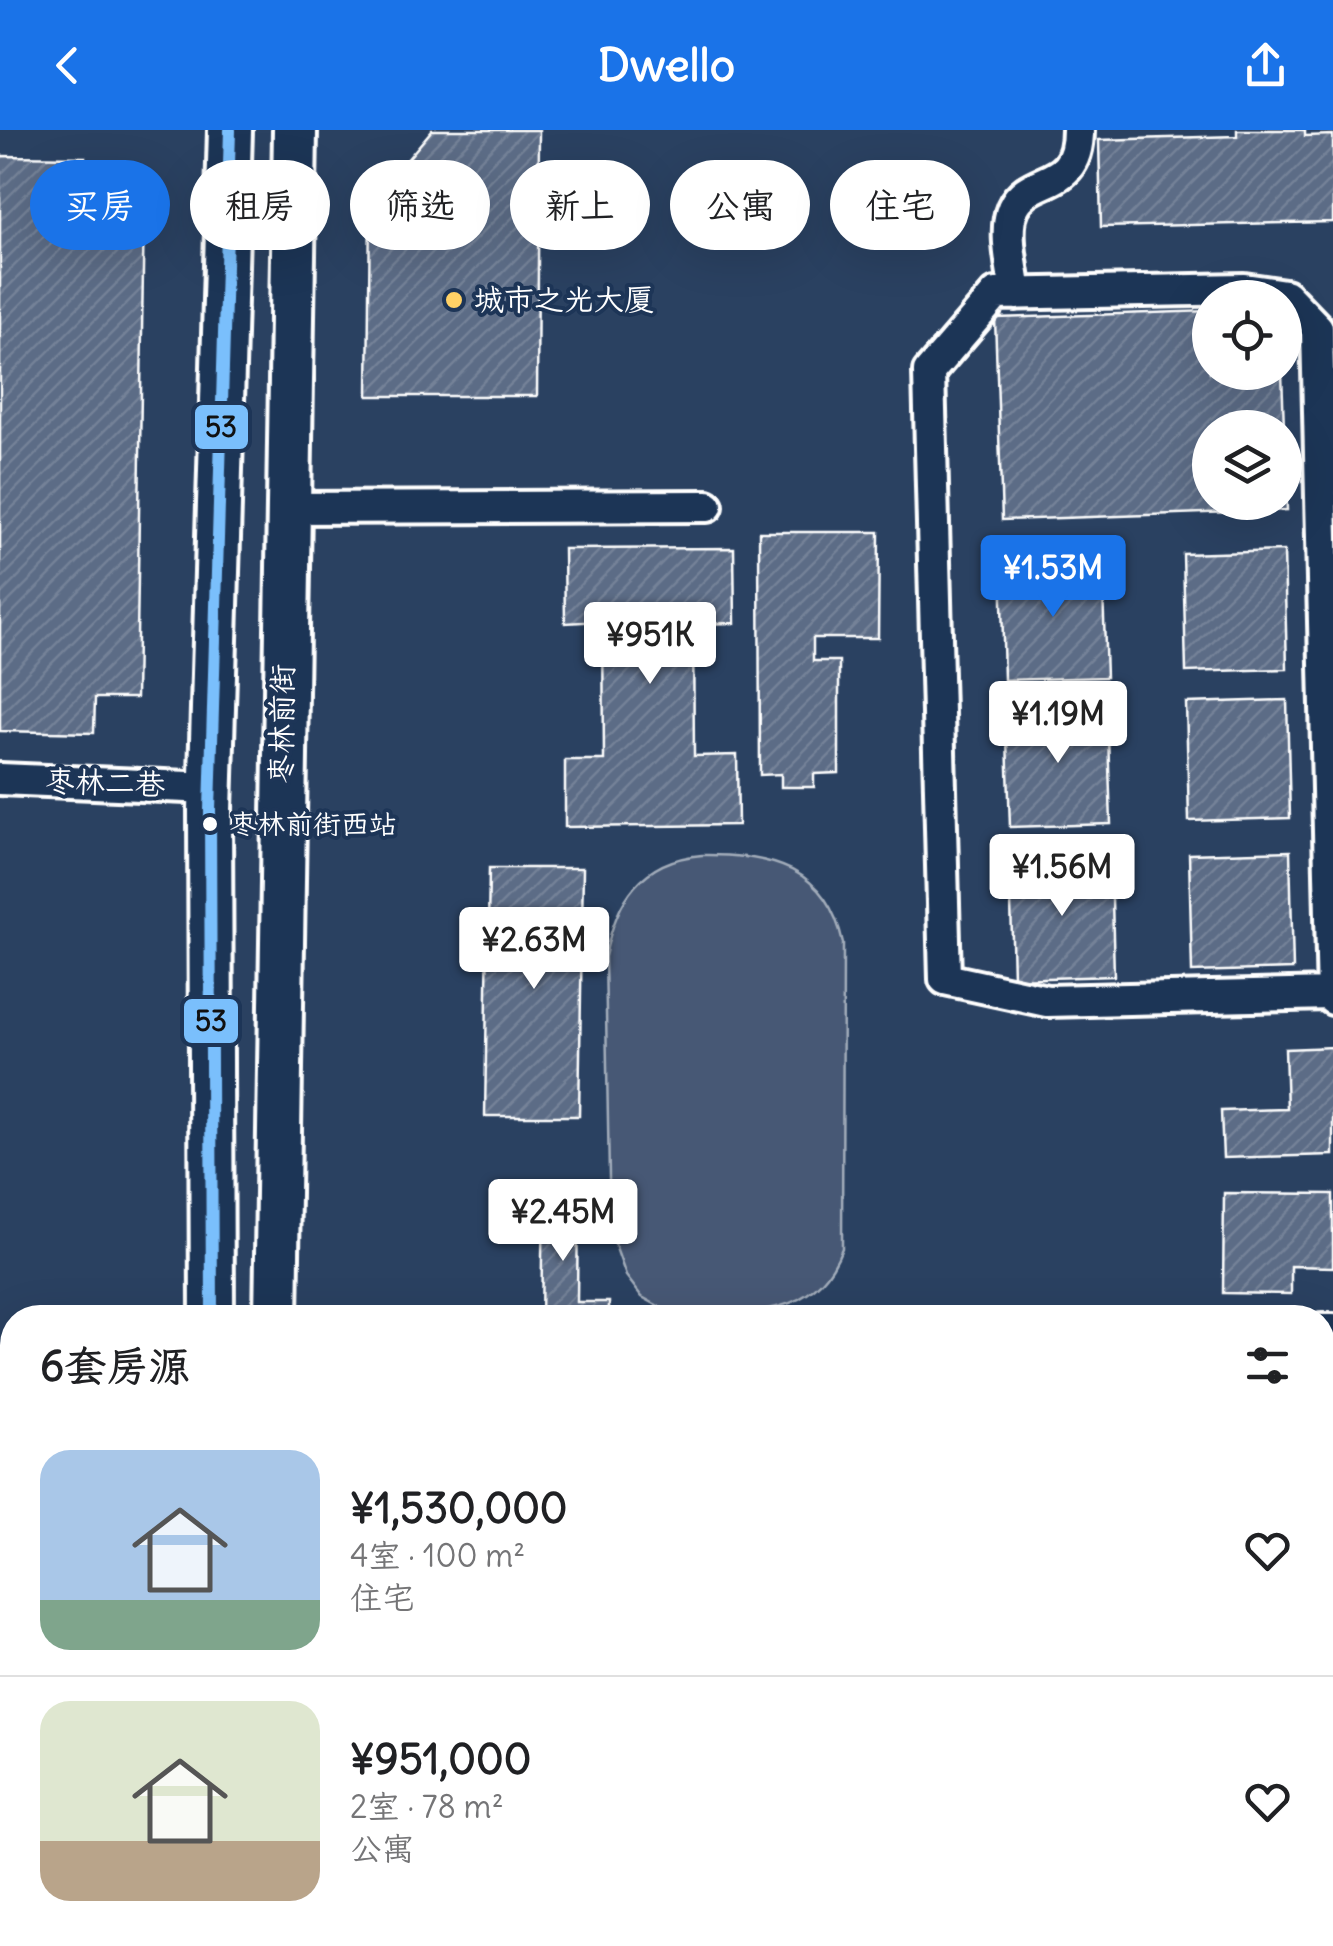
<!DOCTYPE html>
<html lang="zh">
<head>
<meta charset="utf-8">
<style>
	:root { --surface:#fff; --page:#f6f6f6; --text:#202124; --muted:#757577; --line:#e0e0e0; --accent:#1a73e8 }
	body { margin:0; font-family:Delius,"LXGW WenKai TC",sans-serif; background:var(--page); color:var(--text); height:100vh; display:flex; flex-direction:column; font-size:38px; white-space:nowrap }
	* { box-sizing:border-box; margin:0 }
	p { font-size:32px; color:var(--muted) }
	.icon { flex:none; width:55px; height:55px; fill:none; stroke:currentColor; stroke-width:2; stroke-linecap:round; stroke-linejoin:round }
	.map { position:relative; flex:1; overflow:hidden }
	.details { position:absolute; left:0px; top:1175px; width:1335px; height:642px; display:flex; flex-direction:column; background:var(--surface); border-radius:40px 40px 0 0; box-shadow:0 10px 40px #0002 }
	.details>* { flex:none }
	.hud { position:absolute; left:30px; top:30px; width:1275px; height:90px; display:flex; gap:20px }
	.tools { position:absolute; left:1192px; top:150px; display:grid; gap:20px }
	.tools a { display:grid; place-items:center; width:110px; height:110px; border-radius:50%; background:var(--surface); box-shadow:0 10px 40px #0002; font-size:50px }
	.price { position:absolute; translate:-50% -85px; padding:0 22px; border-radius:10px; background:#fff; color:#222; font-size:32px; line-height:65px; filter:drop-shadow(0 2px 5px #0008) }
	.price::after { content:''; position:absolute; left:50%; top:60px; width:30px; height:22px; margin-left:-15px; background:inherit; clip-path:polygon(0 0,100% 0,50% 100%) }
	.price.current { background:var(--accent); color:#fff }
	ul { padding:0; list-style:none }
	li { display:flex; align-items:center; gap:30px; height:250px; padding:0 40px }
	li+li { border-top:2px solid var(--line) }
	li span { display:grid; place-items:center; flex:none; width:280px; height:200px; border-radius:30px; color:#555 }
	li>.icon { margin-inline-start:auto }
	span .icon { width:120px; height:120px; fill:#fffc; stroke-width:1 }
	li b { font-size:42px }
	h2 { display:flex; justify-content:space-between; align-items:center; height:120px; padding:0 40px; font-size:42px }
	.tag { padding:0 35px; border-radius:45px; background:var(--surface); box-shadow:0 10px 40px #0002; font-size:35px; line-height:90px }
	.tag.current { background:var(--accent); color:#fff }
	header { display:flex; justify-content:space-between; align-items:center; height:130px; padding:0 40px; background:var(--accent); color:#fff; font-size:45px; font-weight:800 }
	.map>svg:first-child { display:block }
</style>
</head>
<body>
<header><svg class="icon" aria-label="back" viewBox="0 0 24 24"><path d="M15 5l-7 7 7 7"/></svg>Dwello<svg class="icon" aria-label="share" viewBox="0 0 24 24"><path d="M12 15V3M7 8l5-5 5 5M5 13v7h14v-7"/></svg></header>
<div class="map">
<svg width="1333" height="1816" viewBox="0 0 1333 1816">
	<defs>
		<pattern id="building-hatch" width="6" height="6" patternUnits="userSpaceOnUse" patternTransform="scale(2.5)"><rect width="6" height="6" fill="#5b6c86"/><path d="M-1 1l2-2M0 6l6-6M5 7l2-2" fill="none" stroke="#748298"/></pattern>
	</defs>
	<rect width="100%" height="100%" fill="#2a4161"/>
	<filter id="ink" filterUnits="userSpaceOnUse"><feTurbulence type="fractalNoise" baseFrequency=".01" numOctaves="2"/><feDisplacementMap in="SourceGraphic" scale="20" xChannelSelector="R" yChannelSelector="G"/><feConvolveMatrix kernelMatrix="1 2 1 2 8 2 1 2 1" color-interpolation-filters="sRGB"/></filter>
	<g filter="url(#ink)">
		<!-- park -->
		<path fill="#465975" stroke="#a2acba" stroke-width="2.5" d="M702 725C770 724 827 737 843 813L842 1118C811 1198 735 1180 664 1179L642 1167 626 1146 610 1101 605 827C616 770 641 730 702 725Z"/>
		<!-- building -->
		<path fill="url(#building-hatch)" stroke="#fff" stroke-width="2.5" d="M432 0H539L537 266H368L370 74Z
			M1237 0H1305V6L1333 5V92L1101 97 1099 10 1237 6Z
			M0 26 85 27 84 43 127 44 126 78H144L136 568H95L94 603 0 601Z
			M1210 181V242H1282L1284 298H1210V372H1285V329L1287 380 1002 390 995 188Z
			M759 402H879L878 508H813V531H839V643L814 644V657H781V644L760 645Z
			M734 418 735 493 693 494 694 626 737 625 738 695 565 697V630H604L603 491 565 493 564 419Z
			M1284 421 1287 539 1186 542 1183 424Z
			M1102 429 1106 547 1004 550 1001 432Z
			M1287 570 1290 688 1189 691 1186 573Z
			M1107 576 1111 694 1010 697 1006 579Z
			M1290 721 1293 839 1192 842 1189 724Z
			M1111 729 1114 846 1013 849 1010 731Z
			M489 738H583L579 986H485Z
			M1333 917V1025L1223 1028 1221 981 1287 979 1285 919Z
			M1224 1063 1333 1064V1137L1291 1136V1164L1223 1163Z
			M543 1068H578L577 1172H609V1188H541Z
			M0 1252 12 1253V1320H0Z
			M1322 1283H1333V1804H1322Z
			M0 1358 12 1359V1449H0Z
			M8 1784H12V1805H126V1816H7Z
			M517 1805H714V1816H518Z
			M1045 1805H1112V1816H1046Z"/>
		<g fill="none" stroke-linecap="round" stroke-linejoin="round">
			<!-- lane casing -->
			<g stroke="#fff" stroke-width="22">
				<path id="lane" d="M1203 1805V1816"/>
			</g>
			<!-- street casing -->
			<g stroke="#fff" stroke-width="38">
				<path id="street" d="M1016 164C1013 139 1003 101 1013 78 1029 42 1078 63 1078 0
					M286 378 707 376
					M0 649 211 658
					M1330 864 1047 871 945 849 929 242 996 164 1244 159 1285 165 1317 198 1333 869
					M1322 1200H1333
					M959 1805 960 1816
					M1126 1805V1816"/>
			</g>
			<!-- secondary casing -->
			<g stroke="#fff" stroke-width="50">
				<path id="secondary" d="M212 1188 210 680 230 0
					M276 1188 295 0
					M270 1805V1816
					M209 1816V1805"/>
			</g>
			<!-- lane -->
			<use href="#lane" stroke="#1d3557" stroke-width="15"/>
			<!-- street -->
			<use href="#street" stroke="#1d3557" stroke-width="30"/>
			<!-- secondary -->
			<use href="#secondary" stroke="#1d3557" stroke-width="42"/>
			<!-- bus-1 casing -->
			<g stroke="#1d3557" stroke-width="20">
				<path id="bus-1" d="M212 1188 210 680 230 0"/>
			</g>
			<!-- bus-1 -->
			<use href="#bus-1" stroke="#7abffc" stroke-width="12"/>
		</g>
	</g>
	<!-- markers -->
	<circle fill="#ffd166" stroke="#1d3557" stroke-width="4" cx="454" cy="170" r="10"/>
	<circle fill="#fff" stroke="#1d3557" stroke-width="4" cx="210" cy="694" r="9"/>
	<g text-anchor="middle" stroke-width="8" stroke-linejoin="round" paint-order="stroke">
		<!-- bus labels -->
		<g font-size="28" fill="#fff" stroke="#1d3557" text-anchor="start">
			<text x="229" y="704">枣林前街西站</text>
		</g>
		<!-- poi labels -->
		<g font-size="30" fill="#fff" stroke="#1d3557" text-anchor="start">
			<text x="474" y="180">城市之光大厦</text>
		</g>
		<!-- street labels -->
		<g font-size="30" fill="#fff" stroke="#1d3557">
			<text transform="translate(282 594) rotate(-89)" y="10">枣林前街</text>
			<text transform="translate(105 653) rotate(2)" y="10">枣林二巷</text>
		</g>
	</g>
	<g stroke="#1d3557" stroke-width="4">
		<rect x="193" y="273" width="57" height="48" rx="10" fill="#7abffc"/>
		<rect x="182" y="867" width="58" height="48" rx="10" fill="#7abffc"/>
	</g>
	<g font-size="28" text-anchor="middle" font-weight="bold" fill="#111">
		<text x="221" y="307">53</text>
		<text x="211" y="901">53</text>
	</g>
</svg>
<div class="tools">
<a><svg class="icon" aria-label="locate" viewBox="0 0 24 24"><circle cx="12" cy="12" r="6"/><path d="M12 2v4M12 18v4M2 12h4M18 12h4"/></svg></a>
<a><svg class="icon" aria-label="layers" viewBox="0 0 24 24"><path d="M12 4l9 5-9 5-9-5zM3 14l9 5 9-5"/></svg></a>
</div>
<b class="price current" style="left:1053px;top:490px">¥1.53M</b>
<b class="price" style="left:650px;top:557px">¥951K</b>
<b class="price" style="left:1058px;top:636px">¥1.19M</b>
<b class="price" style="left:1062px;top:789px">¥1.56M</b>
<b class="price" style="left:534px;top:862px">¥2.63M</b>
<b class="price" style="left:563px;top:1134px">¥2.45M</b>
<div class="hud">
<a class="tag current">买房</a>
<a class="tag">租房</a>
<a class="tag">筛选</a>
<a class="tag">新上</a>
<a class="tag">公寓</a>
<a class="tag">住宅</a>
</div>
<section class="details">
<h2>6套房源<svg class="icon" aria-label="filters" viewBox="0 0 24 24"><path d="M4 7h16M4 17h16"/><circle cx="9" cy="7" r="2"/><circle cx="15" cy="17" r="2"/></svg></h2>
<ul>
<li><span style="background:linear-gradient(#a9c7e8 75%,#7fa58c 0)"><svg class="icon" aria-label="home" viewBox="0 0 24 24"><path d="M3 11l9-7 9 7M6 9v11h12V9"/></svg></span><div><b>¥1,530,000</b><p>4室 · 100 m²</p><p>住宅</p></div><svg class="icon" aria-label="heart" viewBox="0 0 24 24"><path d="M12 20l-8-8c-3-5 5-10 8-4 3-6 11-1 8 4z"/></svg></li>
<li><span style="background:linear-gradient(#dfe7d0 70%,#b9a48a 0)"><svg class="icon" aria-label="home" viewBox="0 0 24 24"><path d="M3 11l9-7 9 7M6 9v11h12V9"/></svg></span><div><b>¥951,000</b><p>2室 · 78 m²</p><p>公寓</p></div><svg class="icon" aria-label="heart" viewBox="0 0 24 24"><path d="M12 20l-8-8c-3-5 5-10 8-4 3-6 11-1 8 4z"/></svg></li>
</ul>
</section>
</div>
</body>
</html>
